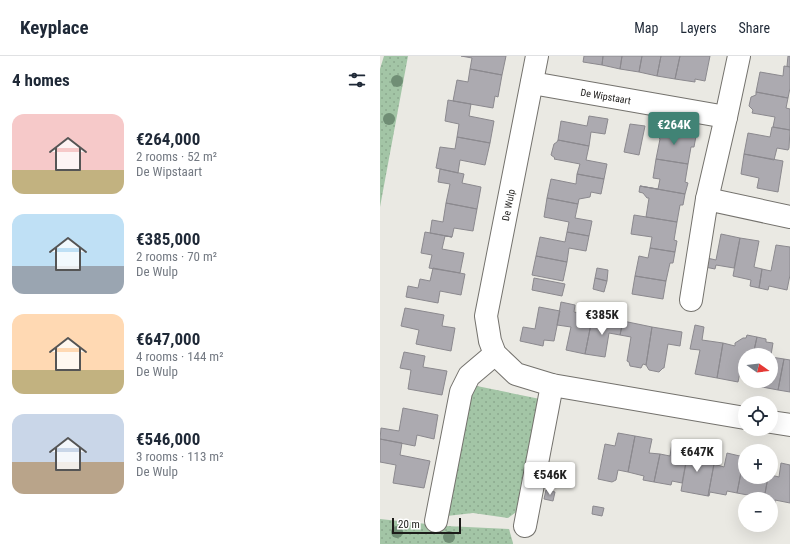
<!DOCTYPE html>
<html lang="en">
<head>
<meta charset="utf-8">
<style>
	:root { --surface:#fff; --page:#f6f6f7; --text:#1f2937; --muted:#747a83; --line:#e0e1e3; --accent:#418375 }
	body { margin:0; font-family:"Roboto Condensed",sans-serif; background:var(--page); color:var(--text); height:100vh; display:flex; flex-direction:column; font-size:15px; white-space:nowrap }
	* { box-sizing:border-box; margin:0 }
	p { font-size:13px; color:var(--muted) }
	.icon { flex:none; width:22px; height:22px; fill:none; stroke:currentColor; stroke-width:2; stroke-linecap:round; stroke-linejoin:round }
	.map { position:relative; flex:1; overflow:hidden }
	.drawer { display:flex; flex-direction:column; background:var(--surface); width:380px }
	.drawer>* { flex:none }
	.needle { width:26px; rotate:104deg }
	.controls { position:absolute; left:358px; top:292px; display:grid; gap:8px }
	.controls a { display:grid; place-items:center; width:40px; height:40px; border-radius:50%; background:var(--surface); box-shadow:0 4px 16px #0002; font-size:20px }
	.scale { position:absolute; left:12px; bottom:10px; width:69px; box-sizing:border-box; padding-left:4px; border:2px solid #1c1b19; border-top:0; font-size:11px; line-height:14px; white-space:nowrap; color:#1c1b19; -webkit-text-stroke:3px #fff; paint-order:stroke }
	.price { position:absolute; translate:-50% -34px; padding:0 9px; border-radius:4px; background:#fff; color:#222; font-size:13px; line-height:26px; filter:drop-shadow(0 1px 2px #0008) }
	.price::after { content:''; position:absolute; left:50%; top:24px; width:12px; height:9px; margin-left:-6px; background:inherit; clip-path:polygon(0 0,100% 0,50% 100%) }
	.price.active { background:var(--accent); color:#fff }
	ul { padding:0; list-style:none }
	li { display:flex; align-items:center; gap:12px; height:100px; padding:0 12px }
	li span { display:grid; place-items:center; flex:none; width:112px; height:80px; border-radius:12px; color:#555 }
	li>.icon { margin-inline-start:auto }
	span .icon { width:48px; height:48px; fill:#fffc; stroke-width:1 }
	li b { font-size:17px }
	h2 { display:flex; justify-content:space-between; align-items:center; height:48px; padding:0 12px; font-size:17px }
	header { display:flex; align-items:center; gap:24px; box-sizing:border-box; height:56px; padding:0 20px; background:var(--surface); border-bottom:1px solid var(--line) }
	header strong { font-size:19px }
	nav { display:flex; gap:22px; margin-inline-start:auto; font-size:14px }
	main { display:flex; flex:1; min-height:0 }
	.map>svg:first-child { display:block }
</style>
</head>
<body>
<header>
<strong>Keyplace</strong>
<nav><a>Map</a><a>Layers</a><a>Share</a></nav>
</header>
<main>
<section class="drawer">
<h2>4 homes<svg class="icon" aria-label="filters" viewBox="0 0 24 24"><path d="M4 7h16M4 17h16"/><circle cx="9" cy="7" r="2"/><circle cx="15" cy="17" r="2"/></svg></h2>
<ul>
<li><span style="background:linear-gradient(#f6c9c9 70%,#c2b280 0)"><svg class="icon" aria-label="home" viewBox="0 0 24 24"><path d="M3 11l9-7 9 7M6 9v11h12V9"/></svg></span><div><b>€264,000</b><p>2 rooms · 52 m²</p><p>De Wipstaart</p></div></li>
<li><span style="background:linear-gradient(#bfe0f5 65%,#9aa5b1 0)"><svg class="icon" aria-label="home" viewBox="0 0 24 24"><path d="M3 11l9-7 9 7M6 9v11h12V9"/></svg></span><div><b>€385,000</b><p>2 rooms · 70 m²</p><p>De Wulp</p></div></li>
<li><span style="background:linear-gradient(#ffd9b3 70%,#c2b280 0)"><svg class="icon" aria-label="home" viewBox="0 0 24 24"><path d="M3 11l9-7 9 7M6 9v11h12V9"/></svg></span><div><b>€647,000</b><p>4 rooms · 144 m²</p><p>De Wulp</p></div></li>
<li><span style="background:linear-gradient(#c9d6e8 60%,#b9a48a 0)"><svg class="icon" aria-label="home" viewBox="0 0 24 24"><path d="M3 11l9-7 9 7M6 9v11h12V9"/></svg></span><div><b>€546,000</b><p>3 rooms · 113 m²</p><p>De Wulp</p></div></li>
</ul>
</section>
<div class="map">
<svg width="410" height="488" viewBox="0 0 410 488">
	<defs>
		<pattern id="grass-dots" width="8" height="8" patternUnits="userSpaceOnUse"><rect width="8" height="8" fill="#a3c5a6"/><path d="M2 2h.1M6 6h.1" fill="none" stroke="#8ca98e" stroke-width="1.8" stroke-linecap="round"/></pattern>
	</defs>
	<rect width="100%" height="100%" fill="#eae9e3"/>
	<!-- grass -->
	<path fill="url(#grass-dots)" d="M4 0H28L0 151V13Z
		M92 329 160 343 139 454 128 462 93 457 67 460Z
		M0 463 66 470 129 473 133 487V488H0Z"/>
	<!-- building -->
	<path fill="#acaab0" stroke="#8b898e" d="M81 0H126L122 19 90 13 92 2Z
		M204 0H223L222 9 203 6Z
		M223 0H242L240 13 222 9Z
		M242 0H262L259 16 240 13Z
		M262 0H281L277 20 259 16Z
		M281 0H300L295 23 277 20Z
		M300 0H330L325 25 315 23V26L295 23Z
		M408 0H410V11L407 10Z
		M404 10 410 11V32L408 42 376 36 380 16 403 20Z
		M90 13 122 19 118 41 115 40 113 52 73 45 77 24 88 26Z
		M376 36 408 42 406 52 410 53V74L393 71 395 61 372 57 373 54 369 50 371 41 376 39Z
		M68 44 91 48 89 60 114 65 110 87 77 81 79 68 65 65Z
		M209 60 228 63 225 78 211 76 209 90 178 84 181 65 207 70Z
		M250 68 265 70 259 99 244 96Z
		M392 71 410 74 409 92 408 94 397 92 394 104 364 98 368 77 390 81Z
		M275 72 316 80 314 91H311L308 108 276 103 280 83 274 75Z
		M77 81 110 87 105 109 80 104 78 117 56 112 60 91 75 93Z
		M178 84 209 90 206 104 227 108 224 123 197 118 200 108 174 103 175 102 171 99 174 88 177 86Z
		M364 98 403 105 398 136 377 132 379 122 361 118Z
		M276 103 308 108 305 126 308 127 305 138 260 130 278 133 280 123 273 122Z
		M60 113 84 118 82 127 101 131 97 153 66 147 70 128 58 126Z
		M197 118 224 123 221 138 211 136 210 141 199 143 198 148 167 142 171 123 196 128Z
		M260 130 305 138 303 149H300L297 166 266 161 269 142H267L263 137 259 136Z
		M167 142 198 148 195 162 212 165 209 180 187 176 189 166 164 161Z
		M66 147 97 153 93 175 74 172 72 181 50 177 52 164 63 166Z
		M254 159 297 166 294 184 297 185 295 196 270 192 272 181 251 178Z
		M45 176 72 181 65 180 62 193 84 197 80 217 49 212 52 199 41 197Z
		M187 176 209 180 206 195 189 192 187 206 156 200 160 181 185 186Z
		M341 178 360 182 354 212 336 209 335 213 325 211 327 202 336 204Z
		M360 182 379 185 374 211 382 213 379 232 370 230 371 224 353 220Z
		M396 189 410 191V219L407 234 389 230 388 234 379 232 382 213 391 215Z
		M270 192 295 196 293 207H290L286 225 255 220 259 200 268 202Z
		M156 200 187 206 183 225 152 219Z
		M53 212 85 218 81 239 60 235 58 247 26 241 28 230 38 232 40 223 50 225Z
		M217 212 228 214 227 225 215 222Z
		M255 220 286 225 283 243 252 238Z
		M154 222 185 228 182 240 152 234Z
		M215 222 227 225 224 236 213 233Z
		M181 246 195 249 194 256 203 258 201 266 211 268 205 298 186 294 191 271 177 269Z
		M159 251 180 255 174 285 164 284 163 290 140 285 143 271 155 273Z
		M25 252 64 259 62 270 75 272 71 295 36 288 39 274 21 270Z
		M222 261 243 265 240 279 229 277 225 301 205 298 211 268 220 269Z
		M243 265 272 271 266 309 263 308 261 312 250 310 249 306 247 305 251 281 240 279Z
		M315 269 324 271 322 284 343 287 337 322 315 318 320 294 310 293Z
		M272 271 302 276 300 290 288 288 284 312H283L279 316 269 314 266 309Z
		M367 279 377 281 373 299H365V303L363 302 358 326 337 322 343 287 355 290V287L363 282H366Z
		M377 281 386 283V286L393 287 391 299H373Z
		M24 296 45 300 43 311 67 315 62 339 28 333 31 314 20 312Z
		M391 301 404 303 398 334 377 330 378 325H391Z
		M404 303 410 304V336L398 334Z
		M23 352 58 359 54 383 37 379 35 390 0 383 1 372 19 375Z
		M238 377 255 380 248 416 238 414 236 424 232 426 218 423 225 388 235 390Z
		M255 380 272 383 269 397 280 398 274 426 263 424 264 420 248 416Z
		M0 383 22 387 20 399 50 405 44 432 13 427 16 409 0 406Z
		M292 387 309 390 302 427 292 425 291 429 274 426 280 398 290 400Z
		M309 390 326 393 324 407 334 408 328 440 301 435Z
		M347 397 364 401 357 437 347 435 346 439 330 436 329 440H328L334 408 344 411Z
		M364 401H365V421H388L384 443H372L373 440 357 437Z
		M401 407 410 409V447L395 444V448H391V443H384L388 421H391V419L399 421Z
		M166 434 175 436 173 445 164 443Z
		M213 450 224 452 222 460 212 458Z"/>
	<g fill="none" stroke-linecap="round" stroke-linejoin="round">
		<!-- minor casing -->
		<g stroke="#74726d" stroke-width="24">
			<g id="minor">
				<path d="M157 0 106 260 110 285 115 298 136 318 172 329 365 362"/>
				<path id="s1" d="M152 27 346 61"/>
				<path d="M327 143 410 161"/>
				<path d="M311 244 327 143 346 61 359 0"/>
				<path d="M391 366 410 369"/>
				<path d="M56 465 81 336 89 320 115 298"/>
				<path d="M145 470 172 329"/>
			</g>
		</g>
		<!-- minor -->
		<use href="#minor" stroke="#fff" stroke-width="22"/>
	</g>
	<!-- trees -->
	<g fill="#708e75">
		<circle cx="17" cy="25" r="6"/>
		<circle cx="9" cy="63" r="6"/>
		<circle cx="17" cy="476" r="6"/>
		<circle cx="69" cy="481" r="6"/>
	</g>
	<g text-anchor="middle" stroke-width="4" stroke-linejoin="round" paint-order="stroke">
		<!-- street labels -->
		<g font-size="10" fill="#1c1b19" stroke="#fff">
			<text dy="4" stroke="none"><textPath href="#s1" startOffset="75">De Wipstaart</textPath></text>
			<text transform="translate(128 149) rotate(-79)" y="4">De Wulp</text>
		</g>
	</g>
</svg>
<div class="controls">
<a><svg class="needle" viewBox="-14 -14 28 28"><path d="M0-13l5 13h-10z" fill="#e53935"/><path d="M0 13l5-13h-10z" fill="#747a83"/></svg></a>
<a><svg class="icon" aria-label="locate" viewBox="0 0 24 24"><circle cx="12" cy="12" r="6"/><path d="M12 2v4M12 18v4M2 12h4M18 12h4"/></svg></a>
<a>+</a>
<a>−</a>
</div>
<div class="scale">20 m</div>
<b class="price active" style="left:294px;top:90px">€264K</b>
<b class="price" style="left:222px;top:280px">€385K</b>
<b class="price" style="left:317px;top:417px">€647K</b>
<b class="price" style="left:170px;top:440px">€546K</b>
</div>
</main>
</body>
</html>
